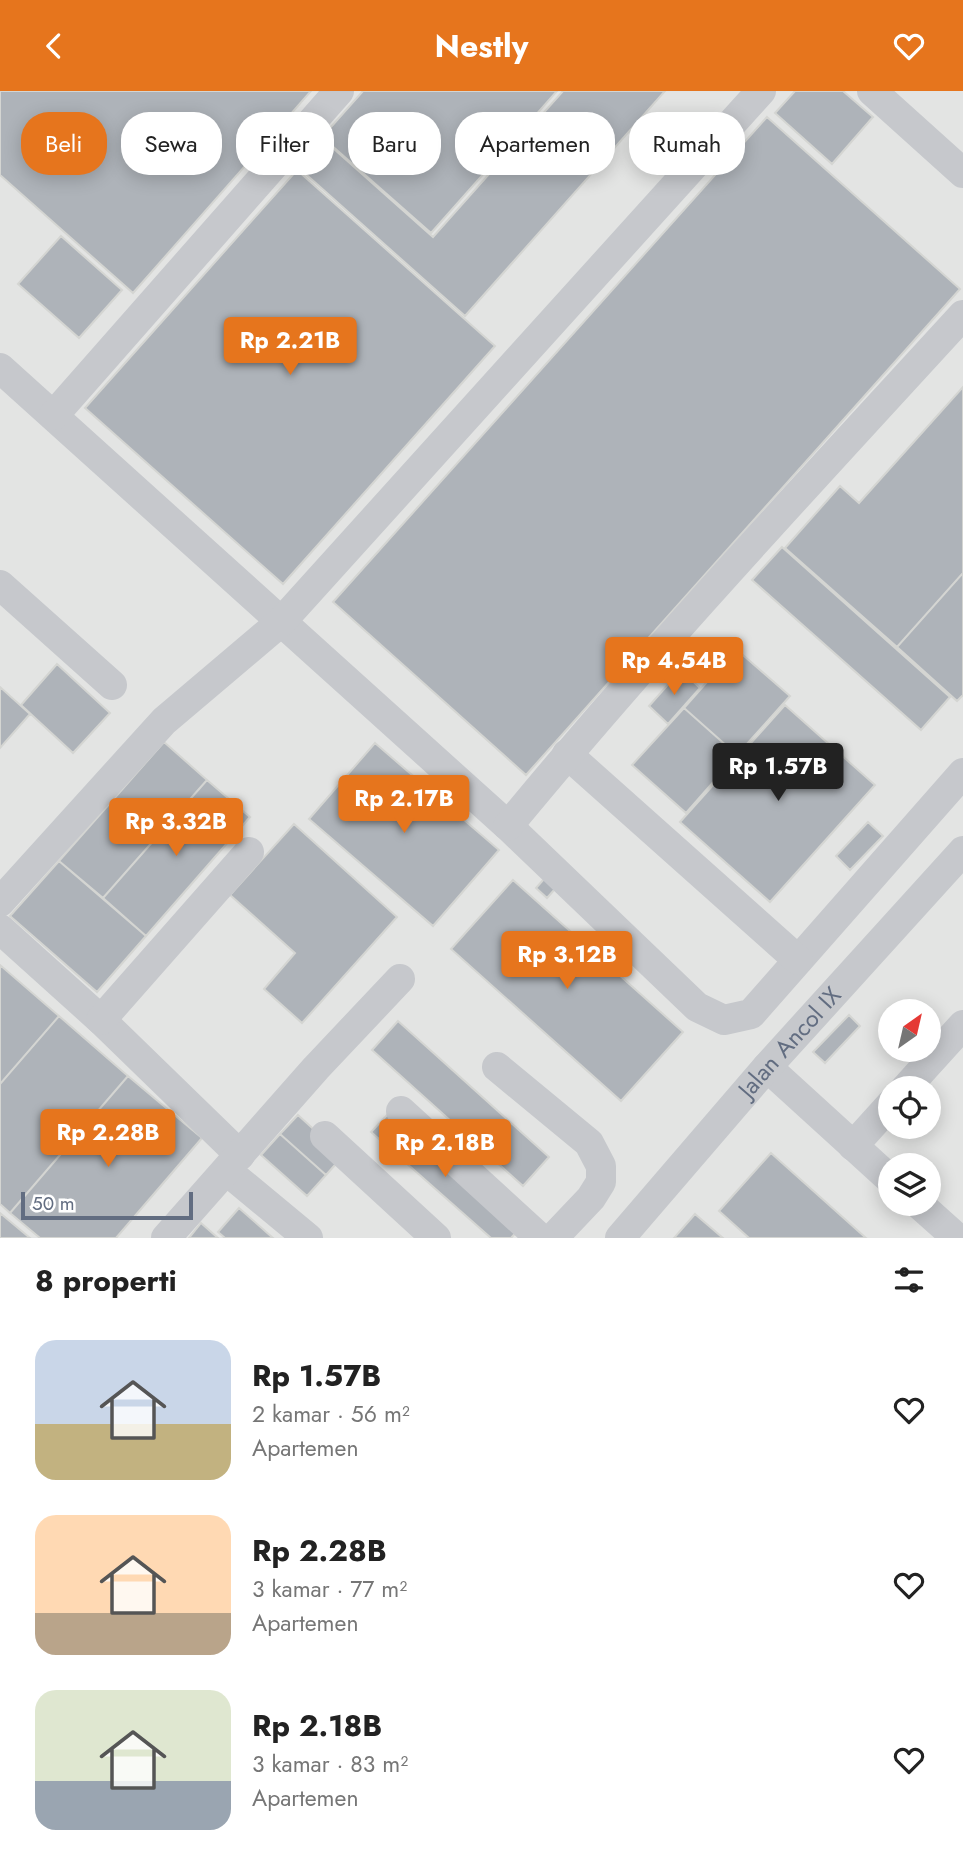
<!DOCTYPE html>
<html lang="id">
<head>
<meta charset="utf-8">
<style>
	:root { --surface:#fff; --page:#f6f6f6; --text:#222; --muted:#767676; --accent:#e6751d }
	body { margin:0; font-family:Jost,sans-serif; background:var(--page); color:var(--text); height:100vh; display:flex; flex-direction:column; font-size:26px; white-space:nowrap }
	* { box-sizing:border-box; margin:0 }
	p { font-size:23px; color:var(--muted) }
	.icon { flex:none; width:38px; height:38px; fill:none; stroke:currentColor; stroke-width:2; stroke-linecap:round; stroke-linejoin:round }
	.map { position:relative; height:1147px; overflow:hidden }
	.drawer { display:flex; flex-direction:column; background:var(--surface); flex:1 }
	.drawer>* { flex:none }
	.banner { position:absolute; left:21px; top:21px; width:922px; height:63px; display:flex; gap:14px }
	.needle { width:46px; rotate:34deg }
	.fabs { position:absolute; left:878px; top:908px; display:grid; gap:14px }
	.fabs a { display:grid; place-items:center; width:63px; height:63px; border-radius:50%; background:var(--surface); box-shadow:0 4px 18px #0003; font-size:35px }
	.scale { position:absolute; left:21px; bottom:18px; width:172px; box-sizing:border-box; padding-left:7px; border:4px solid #626d81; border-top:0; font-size:19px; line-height:24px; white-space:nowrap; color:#626d81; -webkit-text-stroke:5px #fff; paint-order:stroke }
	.price { position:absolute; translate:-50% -60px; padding:0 16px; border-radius:7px; background:var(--accent); color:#fff; font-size:23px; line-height:46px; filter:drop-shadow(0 2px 4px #0008) }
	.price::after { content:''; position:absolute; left:50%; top:42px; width:21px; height:16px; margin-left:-10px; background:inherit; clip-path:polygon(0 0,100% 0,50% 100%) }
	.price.current { background:#222; color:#fff }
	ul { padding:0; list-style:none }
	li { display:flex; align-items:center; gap:21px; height:175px; padding:0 35px }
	li span { display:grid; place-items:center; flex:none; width:196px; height:140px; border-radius:21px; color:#555 }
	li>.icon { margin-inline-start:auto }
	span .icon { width:84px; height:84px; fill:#fffc; stroke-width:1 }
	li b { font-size:30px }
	h2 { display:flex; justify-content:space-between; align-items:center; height:84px; padding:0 35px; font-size:30px }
	.pill { padding:0 24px; border-radius:28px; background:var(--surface); box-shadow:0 4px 18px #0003; font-size:24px; line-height:63px }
	.pill.current { background:var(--accent); color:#fff }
	header { display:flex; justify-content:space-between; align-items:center; height:91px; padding:0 35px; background:var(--accent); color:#fff; font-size:32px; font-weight:700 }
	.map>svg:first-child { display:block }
</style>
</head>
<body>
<header><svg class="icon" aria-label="back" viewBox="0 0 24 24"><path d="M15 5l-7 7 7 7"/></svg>Nestly<svg class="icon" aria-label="heart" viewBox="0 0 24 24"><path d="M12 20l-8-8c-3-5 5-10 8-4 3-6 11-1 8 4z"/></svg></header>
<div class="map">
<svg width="963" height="1147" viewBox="0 0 963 1147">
	<rect width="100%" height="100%" fill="#f3f4ef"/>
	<!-- built -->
	<path fill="#e3e4e3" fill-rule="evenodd" d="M0 0H963V1147H0ZM891 920H929V959H891ZM891 998H929V1036H891ZM891 1074H929V1113H891Z"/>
	<!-- building -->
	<path fill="#aeb3b9" stroke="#d4d5d2" stroke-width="2" d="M0 0H311L133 202 0 84Z
		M363 0H557L431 142 322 46Z
		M563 0H665L465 225 291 70 316 42 433 146Z
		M795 0H843L873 26 832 73 775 22Z
		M767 26 960 198 526 684 333 511Z
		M297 79 495 255 283 493 85 317Z
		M61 145 122 199 79 247 18 193Z
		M963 296V482L897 556 785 457 840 395 859 412Z
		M782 456 950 606 921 639 752 489Z
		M963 482V604L957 610 897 556Z
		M736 558 790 605 737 664 684 617Z
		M57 573 110 622 73 662 21 614Z
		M681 579 700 597 668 633 649 615Z
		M0 596 30 623 0 657Z
		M785 614 875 694 770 811 680 731Z
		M684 617 737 664 686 722 632 674Z
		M164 651 207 689 103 807 59 770Z
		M375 652 499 759 433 835 309 728Z
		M207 689 250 726 146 845 103 807Z
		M868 731 883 745 850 779 836 765Z
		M294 733 397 826 302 932 264 898 295 862 230 804Z
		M59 770 146 845 97 901 10 825Z
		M544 788 555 798 547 807 536 797Z
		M513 789 683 941 621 1010 451 858Z
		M0 874 59 925 0 993Z
		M849 924 860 935 825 972 813 961Z
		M59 925 128 985 10 1122 0 1113V993Z
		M398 930 549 1066 523 1095 372 959Z
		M128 985 202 1047 116 1147H40L10 1122Z
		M390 1021 521 1136 511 1147H491L371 1041Z
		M298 1024 343 1065 326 1084 280 1043Z
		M280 1043 326 1084 307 1105 261 1064Z
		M771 1062 866 1147H749L719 1120Z
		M239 1117 273 1147H225L218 1141Z
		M0 1122 30 1147H0Z
		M695 1123 723 1147H674Z
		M201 1132 218 1147H189Z"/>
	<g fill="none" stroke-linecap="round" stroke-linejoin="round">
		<!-- minor -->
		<g stroke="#c6c8cc" stroke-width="30">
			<path d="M872 0 963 82"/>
			<path d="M0 277 508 735 697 916 724 929 751 923 963 682"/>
			<path d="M54 324 339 0"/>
			<path d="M0 494 112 594"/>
			<path d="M567 663 798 869"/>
			<path d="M508 735C653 559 809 392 963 224"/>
			<path d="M0 811 164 630 282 530 761 0"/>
			<path d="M0 838 101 929 240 1064"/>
			<path d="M101 929 249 761"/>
			<path d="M497 976 589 1052 601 1075V1091L591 1107 553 1147"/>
			<path d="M767 976 891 1089"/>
			<path d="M905 998 963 934"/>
			<path d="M401 1020 540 1147"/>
			<path d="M325 1045 436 1147"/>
			<path d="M853 1055 891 1013"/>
			<path d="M227 1080 308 1147"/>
			<path d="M919 1113 957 1147"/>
			<path d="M166 1147 316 977 400 888"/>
			<path id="s1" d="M620 1147 767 976 963 760"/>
		</g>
	</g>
	<g text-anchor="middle" stroke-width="7" stroke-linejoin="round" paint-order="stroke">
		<!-- street labels -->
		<g font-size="24" fill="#626d81" stroke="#fff">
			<text dy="8" stroke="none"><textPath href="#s1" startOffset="259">Jalan Ancol IX</textPath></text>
		</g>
	</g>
</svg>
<div class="fabs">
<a><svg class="needle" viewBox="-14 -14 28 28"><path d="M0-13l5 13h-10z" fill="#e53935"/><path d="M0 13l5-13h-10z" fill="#767676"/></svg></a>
<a><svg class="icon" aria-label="locate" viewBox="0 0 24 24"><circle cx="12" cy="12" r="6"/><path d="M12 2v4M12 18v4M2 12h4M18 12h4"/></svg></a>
<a><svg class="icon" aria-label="layers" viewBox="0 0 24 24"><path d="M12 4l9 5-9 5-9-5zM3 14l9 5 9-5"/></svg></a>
</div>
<div class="scale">50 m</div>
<b class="price" style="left:290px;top:286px">Rp 2.21B</b>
<b class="price" style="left:674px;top:606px">Rp 4.54B</b>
<b class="price current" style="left:778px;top:712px">Rp 1.57B</b>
<b class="price" style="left:404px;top:744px">Rp 2.17B</b>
<b class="price" style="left:176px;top:767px">Rp 3.32B</b>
<b class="price" style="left:567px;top:900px">Rp 3.12B</b>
<b class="price" style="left:108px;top:1078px">Rp 2.28B</b>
<b class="price" style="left:445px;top:1088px">Rp 2.18B</b>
<div class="banner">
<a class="pill current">Beli</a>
<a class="pill">Sewa</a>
<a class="pill">Filter</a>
<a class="pill">Baru</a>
<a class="pill">Apartemen</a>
<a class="pill">Rumah</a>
</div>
</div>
<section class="drawer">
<h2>8 properti<svg class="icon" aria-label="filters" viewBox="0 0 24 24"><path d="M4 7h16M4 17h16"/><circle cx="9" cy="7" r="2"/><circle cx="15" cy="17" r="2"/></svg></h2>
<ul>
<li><span style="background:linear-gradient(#c9d6e8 60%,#c2b280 0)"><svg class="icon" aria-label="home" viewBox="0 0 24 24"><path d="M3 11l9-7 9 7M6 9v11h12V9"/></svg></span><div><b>Rp 1.57B</b><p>2 kamar · 56 m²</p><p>Apartemen</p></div><svg class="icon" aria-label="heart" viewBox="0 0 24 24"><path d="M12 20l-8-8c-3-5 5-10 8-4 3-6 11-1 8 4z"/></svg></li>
<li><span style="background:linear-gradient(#ffd9b3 70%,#b9a48a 0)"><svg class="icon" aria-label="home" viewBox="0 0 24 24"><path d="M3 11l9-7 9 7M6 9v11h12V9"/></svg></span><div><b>Rp 2.28B</b><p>3 kamar · 77 m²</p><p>Apartemen</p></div><svg class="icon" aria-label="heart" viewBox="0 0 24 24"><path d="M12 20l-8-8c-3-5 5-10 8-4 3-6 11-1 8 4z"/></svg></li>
<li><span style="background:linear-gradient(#dfe7d0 65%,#9aa5b1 0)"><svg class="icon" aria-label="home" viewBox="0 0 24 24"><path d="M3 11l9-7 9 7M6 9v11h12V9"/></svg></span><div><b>Rp 2.18B</b><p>3 kamar · 83 m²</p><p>Apartemen</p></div><svg class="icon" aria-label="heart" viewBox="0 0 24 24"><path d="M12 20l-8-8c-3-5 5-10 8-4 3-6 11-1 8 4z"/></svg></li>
</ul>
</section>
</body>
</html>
